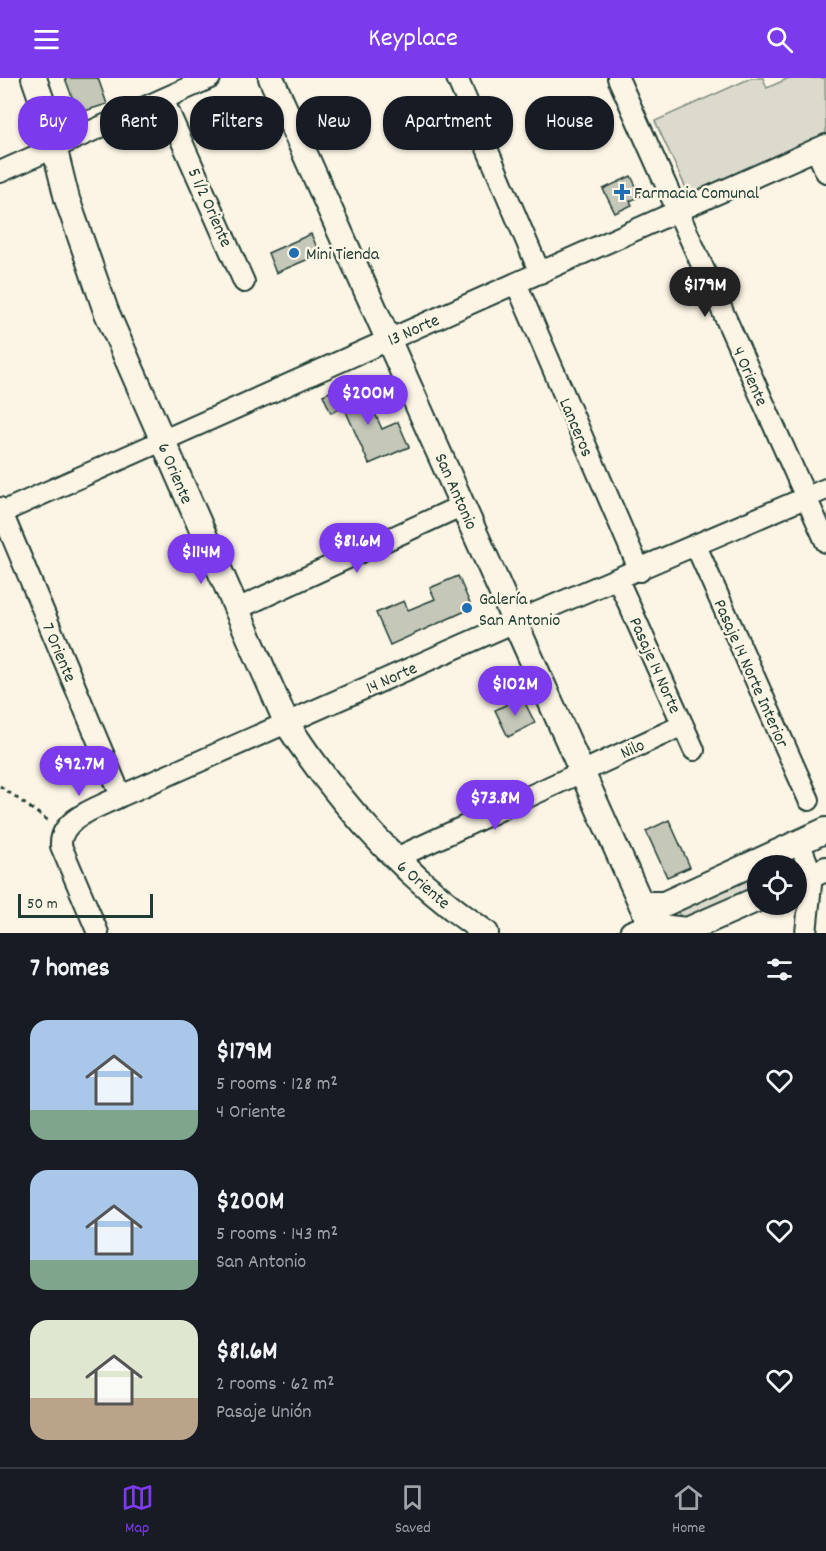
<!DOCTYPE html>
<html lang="en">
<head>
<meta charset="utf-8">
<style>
	:root { --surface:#171b24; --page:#242831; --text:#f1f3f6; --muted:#9ea1a6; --line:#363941; --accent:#7c3aed }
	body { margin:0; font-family:Dekko,sans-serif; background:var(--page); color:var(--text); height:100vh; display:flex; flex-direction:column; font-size:22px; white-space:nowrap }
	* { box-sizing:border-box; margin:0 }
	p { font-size:20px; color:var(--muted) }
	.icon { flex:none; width:33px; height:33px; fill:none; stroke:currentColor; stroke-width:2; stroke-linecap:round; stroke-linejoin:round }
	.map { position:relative; height:855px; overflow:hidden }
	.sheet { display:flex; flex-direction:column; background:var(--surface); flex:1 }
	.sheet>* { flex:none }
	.banner { position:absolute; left:18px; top:18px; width:790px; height:54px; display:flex; gap:12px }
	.buttons { position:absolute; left:747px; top:777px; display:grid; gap:12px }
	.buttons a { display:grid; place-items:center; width:60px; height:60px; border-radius:50%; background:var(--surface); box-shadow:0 2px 4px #0004; font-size:30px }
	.scale { position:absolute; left:18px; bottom:15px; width:135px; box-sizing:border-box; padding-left:6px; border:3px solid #1f3d34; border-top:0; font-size:16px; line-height:21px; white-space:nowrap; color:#1f3d34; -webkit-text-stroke:4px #fcf5e5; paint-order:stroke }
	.price { position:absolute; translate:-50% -51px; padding:0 14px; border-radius:21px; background:var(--accent); color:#fff; font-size:20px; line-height:39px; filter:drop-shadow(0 2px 3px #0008) }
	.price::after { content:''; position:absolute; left:50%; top:36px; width:18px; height:14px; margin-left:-9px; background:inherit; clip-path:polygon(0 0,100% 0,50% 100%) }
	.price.active { background:#222; color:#fff }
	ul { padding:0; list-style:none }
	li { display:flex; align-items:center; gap:18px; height:150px; padding:0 30px }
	li span { display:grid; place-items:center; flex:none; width:168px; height:120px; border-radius:18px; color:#555 }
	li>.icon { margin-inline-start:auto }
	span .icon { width:72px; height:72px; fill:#fffc; stroke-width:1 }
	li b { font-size:26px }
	h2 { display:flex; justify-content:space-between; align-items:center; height:72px; padding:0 30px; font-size:26px }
	.tag { padding:0 21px; border-radius:24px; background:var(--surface); box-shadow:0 2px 4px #0004; font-size:21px; line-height:54px }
	.tag.active { background:var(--accent); color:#fff }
	header { display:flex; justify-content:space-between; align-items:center; height:78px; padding:0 30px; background:var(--accent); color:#fff; font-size:27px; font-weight:600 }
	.tabs { display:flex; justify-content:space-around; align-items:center; height:84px; border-top:2px solid var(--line); background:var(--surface); font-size:16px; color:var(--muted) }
	.tabs a { display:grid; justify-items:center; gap:3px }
	.tabs .active { color:var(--accent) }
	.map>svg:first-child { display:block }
</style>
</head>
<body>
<header><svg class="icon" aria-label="menu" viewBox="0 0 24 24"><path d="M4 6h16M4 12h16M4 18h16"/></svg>Keyplace<svg class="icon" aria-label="search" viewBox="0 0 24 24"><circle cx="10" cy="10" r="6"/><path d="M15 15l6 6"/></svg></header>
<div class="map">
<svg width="826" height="855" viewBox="0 0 826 855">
	<rect width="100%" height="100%" fill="#fcf5e5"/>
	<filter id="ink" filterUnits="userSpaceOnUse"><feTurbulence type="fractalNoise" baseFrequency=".0167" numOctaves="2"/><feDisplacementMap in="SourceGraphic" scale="12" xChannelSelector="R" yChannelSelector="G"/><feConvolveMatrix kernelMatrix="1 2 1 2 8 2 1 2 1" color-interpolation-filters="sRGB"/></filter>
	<g filter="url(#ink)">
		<!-- green -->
		<path fill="#dcdacc" stroke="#7e8c80" stroke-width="1.5" d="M751 0H763L767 10 789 0H825L826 58 690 119 655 43Z
			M757 798V811L684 843 677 833Z"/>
		<!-- building -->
		<path fill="#c5c7b9" stroke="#1f3d34" stroke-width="1.5" d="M65 0H98L107 26 78 35Z
			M631 98 641 118 630 123 632 127 615 135 603 111Z
			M311 156 320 176 276 195 268 175Z
			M346 307 353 324 367 318 382 351 398 344 409 369 369 386 344 329 331 335 323 317Z
			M458 498 472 530 390 567 376 535 404 523 408 532 435 521 430 510Z
			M522 619 535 645 508 659 495 632Z
			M669 742 690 789 667 799 646 753Z"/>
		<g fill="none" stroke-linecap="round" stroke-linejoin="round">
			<!-- minor casing -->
			<g stroke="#1f3d34" stroke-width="24">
				<path id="minor" d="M457 0 540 195
					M618 0 826 464
					M163 21 244 204
					M816 71 826 94
					M0 94 210 0
					M516 205 640 493
					M0 430 121 718
					M0 435 826 67
					M696 468 809 722
					M618 502 694 672
					M235 532 463 427
					M799 764 812 797 806 855
					M394 781 683 647
					M98 855 61 768C59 740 100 729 121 718L515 544 826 411"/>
			</g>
			<!-- major casing -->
			<g stroke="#1f3d34" stroke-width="28">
				<path id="major" d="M34 0 45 32 67 121 106 233 287 646C341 728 405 799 486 855
					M271 0 651 848 632 855
					M796 804 826 791
					M641 826H664L826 752
					M651 848 687 852 758 821"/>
			</g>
			<!-- path -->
			<path stroke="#1f3d34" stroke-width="3" stroke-dasharray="4.5 4.5" stroke-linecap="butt" d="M0 708 50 744"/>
			<!-- minor -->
			<use href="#minor" stroke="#fcf5e5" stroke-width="20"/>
			<!-- major -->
			<use href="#major" stroke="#fcf5e5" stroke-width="24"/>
		</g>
	</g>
	<!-- markers -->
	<g fill="#1f6fb2" stroke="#fcf5e5" stroke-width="2">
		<path d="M619 105h6v6h6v6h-6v6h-6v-6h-6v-6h6z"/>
		<circle cx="294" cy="175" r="6"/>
		<circle cx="467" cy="530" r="6"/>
	</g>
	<g text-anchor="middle" stroke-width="5" stroke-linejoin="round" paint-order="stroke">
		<!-- poi labels -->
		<g font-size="18" fill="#1f3d34" stroke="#fcf5e5" text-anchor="start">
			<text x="634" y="120">Farmacia Comunal</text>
			<text x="306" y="181">Mini Tienda</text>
			<text x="479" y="526">Galería<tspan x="479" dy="21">San Antonio</tspan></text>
		</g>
		<!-- street labels -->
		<g font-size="18" fill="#1f3d34" stroke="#fcf5e5">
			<text transform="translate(211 129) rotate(66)" y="6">5 1/2 Oriente</text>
			<text transform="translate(413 251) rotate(-24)" y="6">13 Norte</text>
			<text transform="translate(751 298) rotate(66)" y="6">4 Oriente</text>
			<text transform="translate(577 349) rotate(67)" y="6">Lanceros</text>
			<text transform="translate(176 395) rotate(67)" y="6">6 Oriente</text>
			<text transform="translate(457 413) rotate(66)" y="6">San Antonio</text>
			<text transform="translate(60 574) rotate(67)" y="6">7 Oriente</text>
			<text transform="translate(656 587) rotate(66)" y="6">Pasaje 14 Norte</text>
			<text transform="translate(752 595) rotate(66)" y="6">Pasaje 14 Norte Interior</text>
			<text transform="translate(391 599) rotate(-24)" y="6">14 Norte</text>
			<text transform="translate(632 670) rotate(-25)" y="6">Nilo</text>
			<text transform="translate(424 806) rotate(41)" y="6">6 Oriente</text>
		</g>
	</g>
</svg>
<div class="buttons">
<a><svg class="icon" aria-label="locate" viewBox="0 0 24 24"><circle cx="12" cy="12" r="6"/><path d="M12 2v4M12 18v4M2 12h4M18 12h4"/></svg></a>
</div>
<div class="scale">50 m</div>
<b class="price active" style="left:705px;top:240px">$179M</b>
<b class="price" style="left:368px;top:348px">$200M</b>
<b class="price" style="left:357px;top:496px">$81.6M</b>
<b class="price" style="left:201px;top:507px">$114M</b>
<b class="price" style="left:515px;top:639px">$102M</b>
<b class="price" style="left:79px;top:719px">$92.7M</b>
<b class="price" style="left:495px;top:753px">$73.8M</b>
<div class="banner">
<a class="tag active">Buy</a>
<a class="tag">Rent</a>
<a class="tag">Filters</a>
<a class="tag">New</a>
<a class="tag">Apartment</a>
<a class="tag">House</a>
</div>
</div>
<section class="sheet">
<h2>7 homes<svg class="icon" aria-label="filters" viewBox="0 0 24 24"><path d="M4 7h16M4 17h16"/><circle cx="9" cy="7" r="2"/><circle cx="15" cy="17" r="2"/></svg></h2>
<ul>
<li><span style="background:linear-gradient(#a9c7e8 75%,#7fa58c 0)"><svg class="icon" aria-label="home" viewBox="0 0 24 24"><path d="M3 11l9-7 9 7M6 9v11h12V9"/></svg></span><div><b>$179M</b><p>5 rooms · 128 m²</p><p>4 Oriente</p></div><svg class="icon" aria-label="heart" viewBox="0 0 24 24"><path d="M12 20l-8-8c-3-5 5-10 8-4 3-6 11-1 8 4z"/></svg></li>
<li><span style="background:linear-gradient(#a9c7e8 75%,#7fa58c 0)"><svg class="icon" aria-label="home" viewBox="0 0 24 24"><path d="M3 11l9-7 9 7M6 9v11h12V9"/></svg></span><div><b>$200M</b><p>5 rooms · 143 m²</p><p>San Antonio</p></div><svg class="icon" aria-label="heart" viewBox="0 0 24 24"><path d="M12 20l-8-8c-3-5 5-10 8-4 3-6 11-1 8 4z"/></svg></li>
<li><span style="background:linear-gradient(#dfe7d0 65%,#b9a48a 0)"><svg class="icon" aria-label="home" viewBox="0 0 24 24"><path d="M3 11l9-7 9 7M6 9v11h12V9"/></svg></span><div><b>$81.6M</b><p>2 rooms · 62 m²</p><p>Pasaje Unión</p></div><svg class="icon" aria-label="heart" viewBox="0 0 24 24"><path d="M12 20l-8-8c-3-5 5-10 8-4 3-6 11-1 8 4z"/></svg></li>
</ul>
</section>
<nav class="tabs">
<a class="active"><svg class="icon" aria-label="map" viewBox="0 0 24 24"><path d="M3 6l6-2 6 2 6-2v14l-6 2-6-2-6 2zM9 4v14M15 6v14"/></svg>Map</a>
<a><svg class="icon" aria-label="saved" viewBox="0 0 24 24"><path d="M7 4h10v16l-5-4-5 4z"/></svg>Saved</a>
<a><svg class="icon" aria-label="home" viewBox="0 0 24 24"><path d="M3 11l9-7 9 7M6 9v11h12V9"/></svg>Home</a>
</nav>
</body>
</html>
